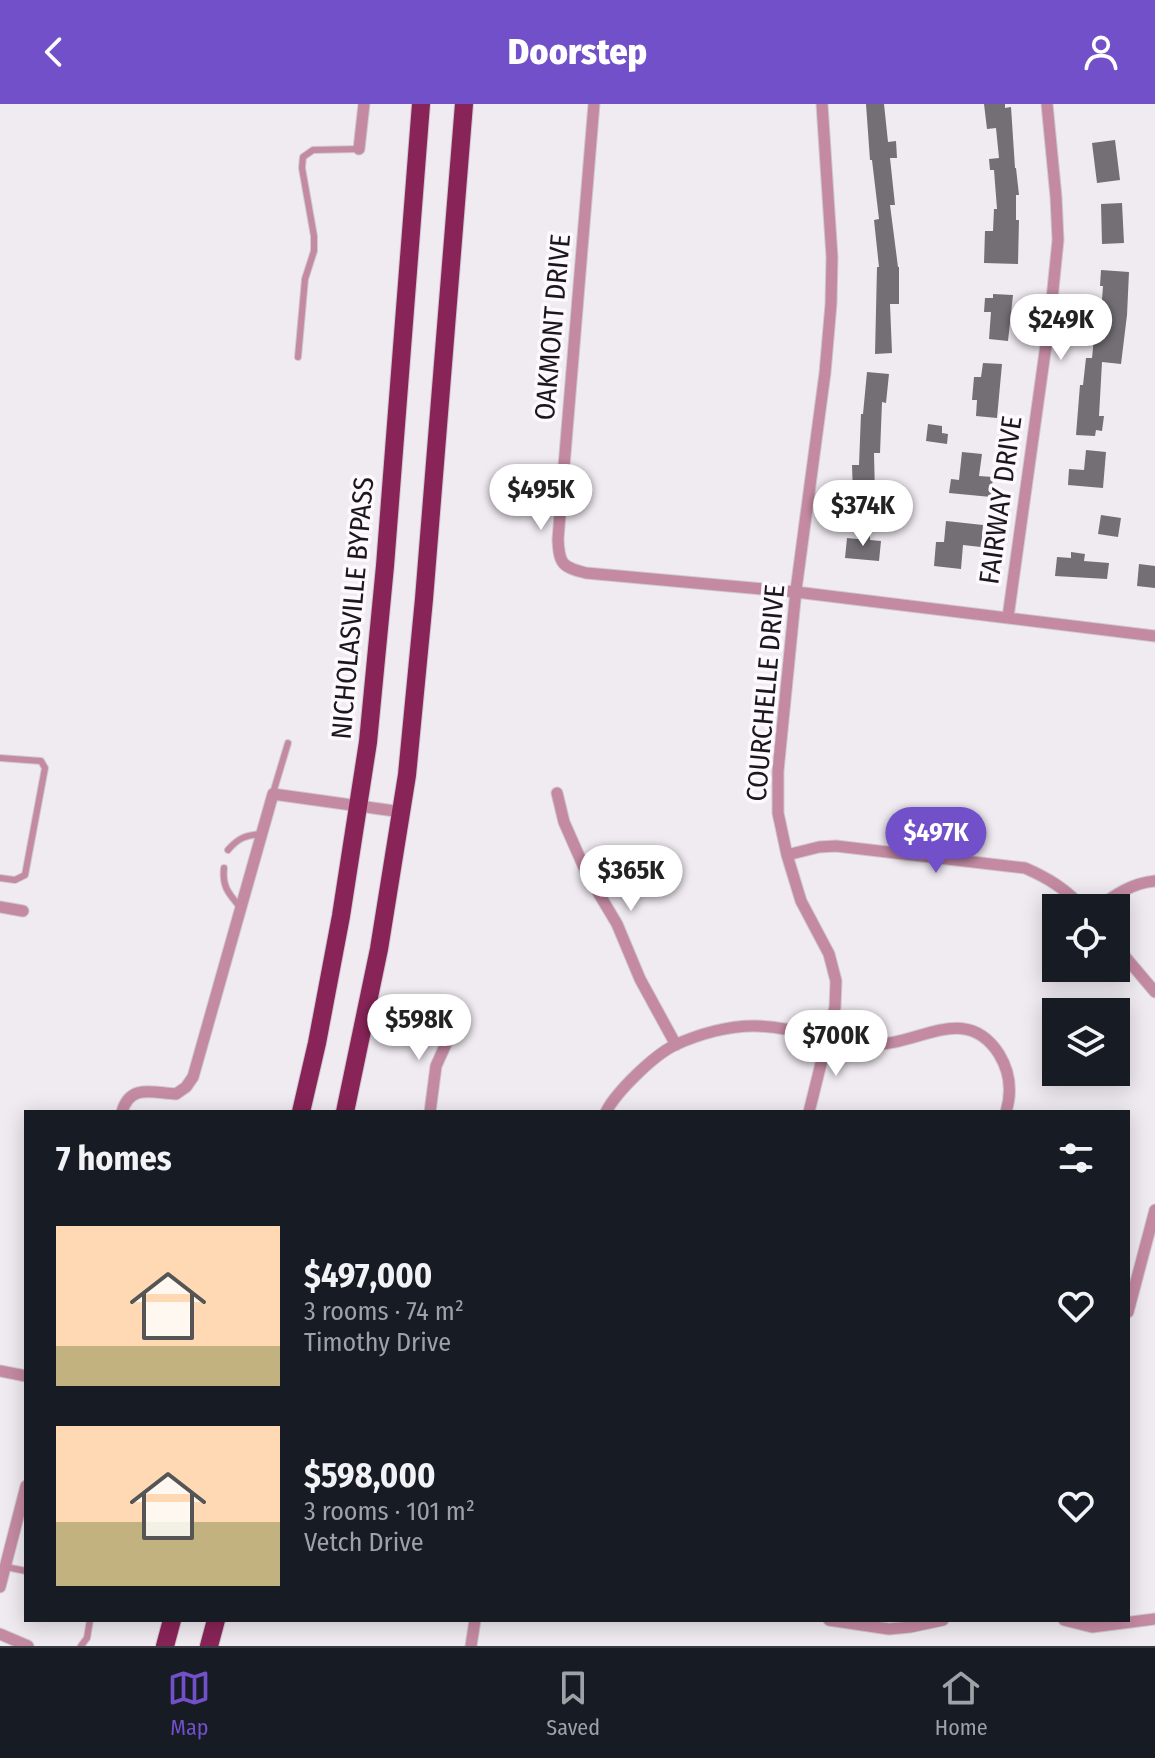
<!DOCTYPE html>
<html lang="en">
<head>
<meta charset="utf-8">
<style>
	:root { --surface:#171b24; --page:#20242c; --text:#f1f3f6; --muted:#9ea1a6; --line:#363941; --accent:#7250c9 }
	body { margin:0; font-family:"Fira Sans Condensed",sans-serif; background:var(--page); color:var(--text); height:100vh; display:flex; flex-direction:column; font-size:30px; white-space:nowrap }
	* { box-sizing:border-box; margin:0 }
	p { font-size:26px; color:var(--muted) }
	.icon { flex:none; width:44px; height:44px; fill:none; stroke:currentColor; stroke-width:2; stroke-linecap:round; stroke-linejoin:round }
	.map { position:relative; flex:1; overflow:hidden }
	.drawer { position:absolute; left:24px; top:1006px; width:1106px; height:512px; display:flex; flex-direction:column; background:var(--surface); border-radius:0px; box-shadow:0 4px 20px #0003 }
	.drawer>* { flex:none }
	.fabs { position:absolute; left:1042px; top:790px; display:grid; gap:16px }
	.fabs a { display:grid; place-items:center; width:88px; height:88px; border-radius:0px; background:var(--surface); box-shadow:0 4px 20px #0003; font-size:40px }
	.price { position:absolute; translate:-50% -68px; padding:0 18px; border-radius:28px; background:#fff; color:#222; font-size:26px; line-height:52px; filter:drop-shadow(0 2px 4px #0008) }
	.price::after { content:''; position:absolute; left:50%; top:48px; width:24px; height:18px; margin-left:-12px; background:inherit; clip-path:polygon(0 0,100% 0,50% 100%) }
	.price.active { background:var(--accent); color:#fff }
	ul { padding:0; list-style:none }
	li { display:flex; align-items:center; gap:24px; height:200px; padding:0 32px }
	li span { display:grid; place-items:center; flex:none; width:224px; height:160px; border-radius:0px; color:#555 }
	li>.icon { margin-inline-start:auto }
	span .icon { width:96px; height:96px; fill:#fffc; stroke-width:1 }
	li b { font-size:34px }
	h2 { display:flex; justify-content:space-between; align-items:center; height:96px; padding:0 32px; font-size:34px }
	header { display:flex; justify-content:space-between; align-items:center; height:104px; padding:0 32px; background:var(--accent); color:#fff; font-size:36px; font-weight:800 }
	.tabs { display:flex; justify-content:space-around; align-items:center; height:112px; border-top:2px solid var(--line); background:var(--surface); font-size:22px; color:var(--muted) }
	.tabs a { display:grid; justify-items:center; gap:4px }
	.tabs .active { color:var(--accent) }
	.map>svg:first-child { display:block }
</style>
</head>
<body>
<header><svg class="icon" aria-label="back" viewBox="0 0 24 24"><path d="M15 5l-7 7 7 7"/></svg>Doorstep<svg class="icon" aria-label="person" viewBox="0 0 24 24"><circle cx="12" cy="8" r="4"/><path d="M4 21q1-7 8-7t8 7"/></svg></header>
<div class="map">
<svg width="1155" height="1542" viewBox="0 0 1155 1542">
	<rect width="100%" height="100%" fill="#f0eaf1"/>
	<!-- building -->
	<path fill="#736f75" d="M866 0H884L888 38 896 37 897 54H890L895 101H890L898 163H899V200H890L892 249 875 250 877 163H879L874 116 879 115 872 56H870Z
		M984 0H1005V4L1011 3 1015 64H1016L1019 91H1016V116H1019L1018 160 984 159 985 127H993L994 105H997L994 66H990L989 55 999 54 996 24 987 25Z
		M1115 36 1120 76 1097 79 1092 39Z
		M1122 99 1124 139 1102 140 1101 100Z
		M1101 166 1129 168 1127 211 1121 260 1102 258 1099 312H1104L1102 327 1096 326 1095 332 1076 331 1080 281H1083L1086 254H1092L1095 224H1100L1103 182H1100Z
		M993 190 1013 191 1008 237 989 235 991 208H984L985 194H993Z
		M983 259 1002 260 997 314 976 312 977 296H972L974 273H981Z
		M867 268 889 270 886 299 882 298 880 349H874L875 392H853L852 361H859L861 310H863Z
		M928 320 942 322V329L948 330 947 340 926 337Z
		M1086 346 1106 348 1103 384 1068 381 1069 365 1084 366Z
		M962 348 982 350 979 372 993 373 991 393 949 389 951 375 959 376Z
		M1101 411 1121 414 1118 433 1098 430Z
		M946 417 983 421 981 443 963 441 961 465 934 462 936 438H944Z
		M858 427 870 428V436L881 437 879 457 845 454 847 434 858 435Z
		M1071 448 1085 450 1084 457 1109 459 1107 475 1055 472 1057 453 1071 454Z
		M1139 460 1155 462V484L1137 482Z"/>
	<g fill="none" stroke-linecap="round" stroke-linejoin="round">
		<!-- service casing -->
		<g stroke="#cec8cf" stroke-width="8">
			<path id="service" d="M298 253 305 175 314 147V132L302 64 303 53 313 46 359 45
				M0 654 41 657 45 664 25 771 15 776 0 774
				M273 689 288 639
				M228 746C238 734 246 731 262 730
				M224 764C222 782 228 789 240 803
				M6 1463 26 1467
				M81 1542 87 1534 90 1516"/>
		</g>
		<!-- minor casing -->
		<g stroke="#cec8cf" stroke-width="13">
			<path id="minor" d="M594 0 558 435C559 460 562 463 586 469L796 488 1155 532
				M359 45 364 0
				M1008 513 1051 205 1058 136 1056 93 1047 0
				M557 689 564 718 586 768 617 820 640 875 676 941
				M787 751 819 743 836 742 1025 764C1048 774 1066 785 1083 804
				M0 803 23 807
				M1097 804C1115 791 1132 779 1155 777
				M1116 842 1155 888
				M122 1008C130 979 154 989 176 990L186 983 193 973 273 690 402 708
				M430 1008 436 962 454 922
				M606 1008C616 988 654 951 675 941 699 930 730 921 757 922 796 923 833 937 871 940 917 943 965 897 999 950 1010 968 1012 988 1006 1008
				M809 1008 835 903 836 877 829 850 801 797 787 751 778 709V667L796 486 825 269 831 200 832 153 822 0
				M1128 1208 1155 1106
				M0 1267 26 1272
				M0 1483 26 1382
				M829 1516 889 1525 910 1523 943 1516
				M1064 1516 1092 1523 1155 1515
				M0 1530 28 1542
				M471 1542 475 1516"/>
		</g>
		<!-- trunk casing -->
		<g stroke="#cec8cf" stroke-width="20">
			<path id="trunk" d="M301 1008 317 939 341 812 368 638 385 462 421 0
				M345 1008 379 845 407 671 424 495 464 0
				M165 1542 172 1516
				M209 1542 216 1516"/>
		</g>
		<!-- service -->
		<use href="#service" stroke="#c48aa2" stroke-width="6"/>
		<!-- minor -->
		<use href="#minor" stroke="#c48aa2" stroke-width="11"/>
		<!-- trunk -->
		<use href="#trunk" stroke="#882458" stroke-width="18"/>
	</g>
	<g text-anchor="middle" stroke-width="7" stroke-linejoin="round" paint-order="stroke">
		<!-- street labels -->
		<g font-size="28" fill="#1a181a" stroke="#fef8ff">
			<text transform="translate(552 223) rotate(-85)" y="10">OAKMONT DRIVE</text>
			<text transform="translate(1000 396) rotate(-82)" y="10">FAIRWAY DRIVE</text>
			<text transform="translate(352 504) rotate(-85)" y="10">NICHOLASVILLE BYPASS</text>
			<text transform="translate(765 589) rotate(-85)" y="10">COURCHELLE DRIVE</text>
		</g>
	</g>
</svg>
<div class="fabs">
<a><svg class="icon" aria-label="locate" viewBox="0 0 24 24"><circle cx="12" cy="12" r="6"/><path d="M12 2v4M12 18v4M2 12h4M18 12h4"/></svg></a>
<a><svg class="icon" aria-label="layers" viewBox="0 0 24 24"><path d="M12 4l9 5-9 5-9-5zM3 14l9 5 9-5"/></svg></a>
</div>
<b class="price" style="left:1061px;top:258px">$249K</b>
<b class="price" style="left:541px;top:428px">$495K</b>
<b class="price" style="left:863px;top:444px">$374K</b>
<b class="price active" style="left:936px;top:771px">$497K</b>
<b class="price" style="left:631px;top:809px">$365K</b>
<b class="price" style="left:419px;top:958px">$598K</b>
<b class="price" style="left:836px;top:974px">$700K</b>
<section class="drawer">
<h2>7 homes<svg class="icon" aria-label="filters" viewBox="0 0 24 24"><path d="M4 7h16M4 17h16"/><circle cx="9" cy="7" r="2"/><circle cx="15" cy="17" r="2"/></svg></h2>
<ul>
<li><span style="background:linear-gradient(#ffd9b3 75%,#c2b280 0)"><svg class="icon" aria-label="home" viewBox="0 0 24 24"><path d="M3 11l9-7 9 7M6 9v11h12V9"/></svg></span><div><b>$497,000</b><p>3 rooms · 74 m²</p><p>Timothy Drive</p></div><svg class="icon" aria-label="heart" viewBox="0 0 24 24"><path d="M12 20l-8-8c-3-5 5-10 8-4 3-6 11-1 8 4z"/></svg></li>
<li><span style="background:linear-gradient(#ffd9b3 60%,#c2b280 0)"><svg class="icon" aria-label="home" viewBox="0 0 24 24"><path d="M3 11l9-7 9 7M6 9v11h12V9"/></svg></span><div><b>$598,000</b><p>3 rooms · 101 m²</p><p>Vetch Drive</p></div><svg class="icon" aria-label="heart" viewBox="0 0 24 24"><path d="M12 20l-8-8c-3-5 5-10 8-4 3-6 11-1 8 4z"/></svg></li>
</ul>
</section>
</div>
<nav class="tabs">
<a class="active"><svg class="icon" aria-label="map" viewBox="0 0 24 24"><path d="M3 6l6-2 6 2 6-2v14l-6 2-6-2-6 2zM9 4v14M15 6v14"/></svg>Map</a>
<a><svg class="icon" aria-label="saved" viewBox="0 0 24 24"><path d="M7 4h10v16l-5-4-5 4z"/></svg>Saved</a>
<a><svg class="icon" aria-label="home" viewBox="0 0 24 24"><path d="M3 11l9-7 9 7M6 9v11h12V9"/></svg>Home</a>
</nav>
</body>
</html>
